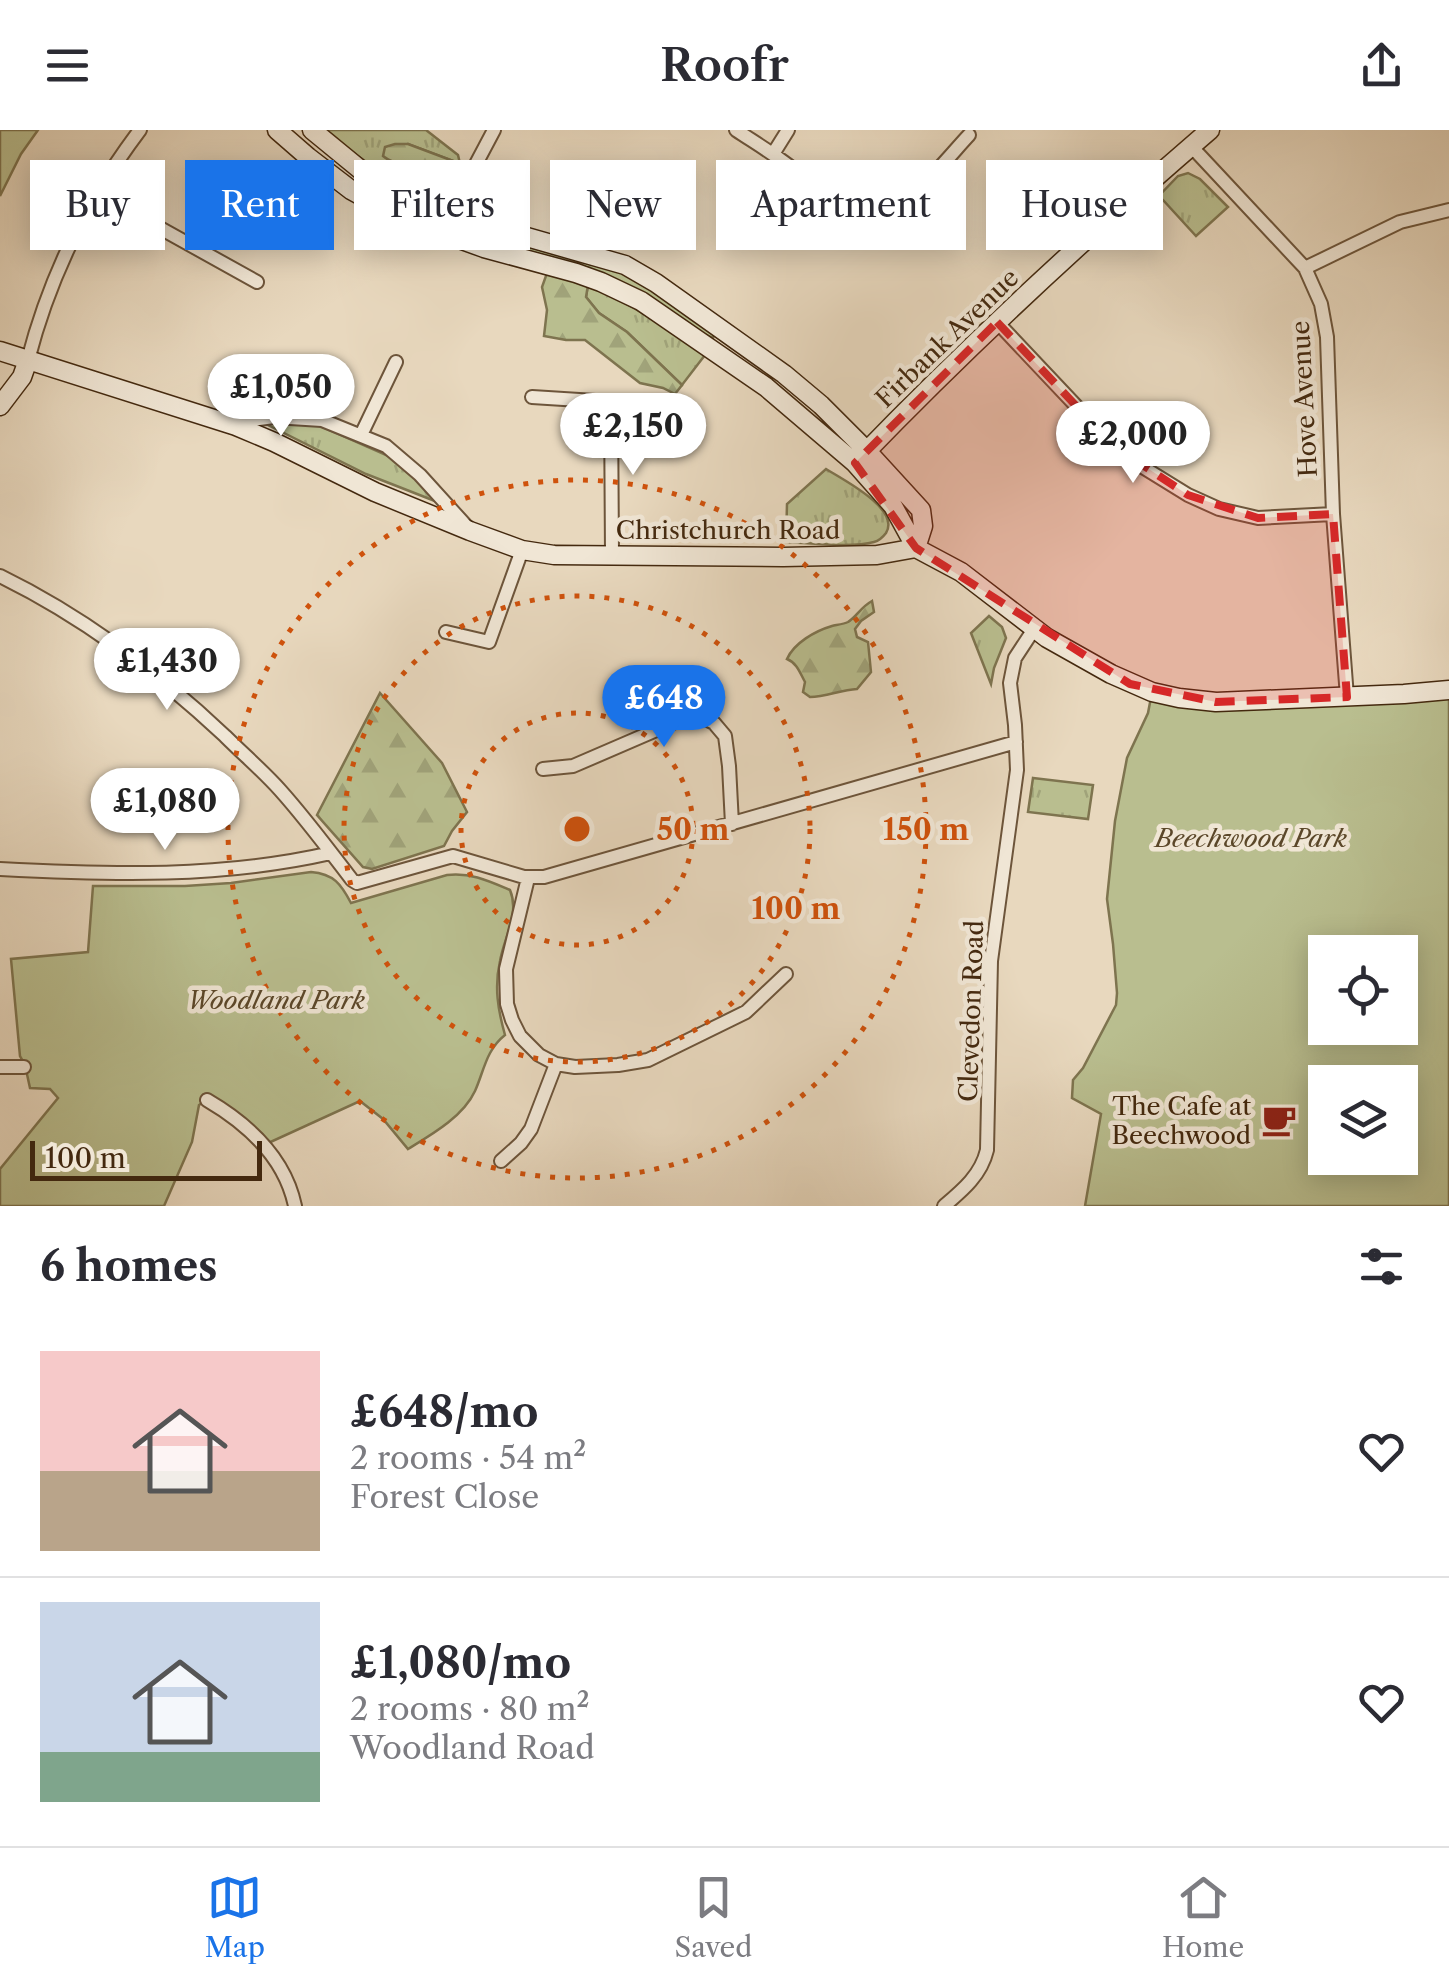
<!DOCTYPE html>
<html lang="en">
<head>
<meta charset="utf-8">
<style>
	:root { --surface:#fff; --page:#f2f2f3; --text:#2b2b33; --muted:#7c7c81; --line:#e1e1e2; --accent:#1a73e8 }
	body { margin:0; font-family:"Libre Caslon Text",serif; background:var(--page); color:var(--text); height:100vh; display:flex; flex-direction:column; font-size:38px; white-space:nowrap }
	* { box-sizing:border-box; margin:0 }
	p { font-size:32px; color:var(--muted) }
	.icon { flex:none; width:55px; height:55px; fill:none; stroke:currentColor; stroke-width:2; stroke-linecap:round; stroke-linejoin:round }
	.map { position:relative; height:1076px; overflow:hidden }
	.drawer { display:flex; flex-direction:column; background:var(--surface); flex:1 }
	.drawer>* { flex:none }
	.top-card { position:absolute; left:30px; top:30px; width:1390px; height:90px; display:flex; gap:20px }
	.buttons { position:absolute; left:1308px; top:805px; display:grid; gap:20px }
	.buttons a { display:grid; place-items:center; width:110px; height:110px; border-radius:0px; background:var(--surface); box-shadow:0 5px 25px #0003; font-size:50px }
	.scale { position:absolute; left:30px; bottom:25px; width:232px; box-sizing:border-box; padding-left:10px; border:5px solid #44290f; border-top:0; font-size:28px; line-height:35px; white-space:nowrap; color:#44290f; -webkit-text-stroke:8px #f0e6d5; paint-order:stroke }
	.price { position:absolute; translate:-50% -85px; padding:0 22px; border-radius:35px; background:#fff; color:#222; font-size:32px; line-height:65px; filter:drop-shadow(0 2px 5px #0008) }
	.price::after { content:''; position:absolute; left:50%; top:60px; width:30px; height:22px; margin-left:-15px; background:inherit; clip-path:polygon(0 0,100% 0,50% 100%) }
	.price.active { background:var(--accent); color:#fff }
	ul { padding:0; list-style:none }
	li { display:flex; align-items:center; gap:30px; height:250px; padding:0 40px }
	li+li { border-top:2px solid var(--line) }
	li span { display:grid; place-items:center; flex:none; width:280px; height:200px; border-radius:0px; color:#555 }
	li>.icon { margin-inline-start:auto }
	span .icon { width:120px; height:120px; fill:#fffc; stroke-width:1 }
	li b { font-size:42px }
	h2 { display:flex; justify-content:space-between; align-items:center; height:120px; padding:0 40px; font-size:42px }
	.tag { padding:0 35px; border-radius:0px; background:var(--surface); box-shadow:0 5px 25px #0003; font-size:35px; line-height:90px }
	.tag.active { background:var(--accent); color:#fff }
	header { display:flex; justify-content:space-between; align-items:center; height:130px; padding:0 40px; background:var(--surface); font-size:45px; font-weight:600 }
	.tab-bar { display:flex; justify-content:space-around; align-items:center; height:140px; border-top:2px solid var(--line); background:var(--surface); font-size:28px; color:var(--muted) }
	.tab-bar a { display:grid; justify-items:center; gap:5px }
	.tab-bar .active { color:var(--accent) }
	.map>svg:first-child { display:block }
</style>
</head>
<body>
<header><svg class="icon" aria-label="menu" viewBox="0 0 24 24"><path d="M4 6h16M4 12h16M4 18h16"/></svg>Roofr<svg class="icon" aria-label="share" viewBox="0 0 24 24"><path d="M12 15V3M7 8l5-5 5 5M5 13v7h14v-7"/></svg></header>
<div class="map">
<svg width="1449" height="1076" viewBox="0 0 1449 1076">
	<defs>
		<pattern id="grass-tufts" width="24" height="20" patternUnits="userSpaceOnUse" patternTransform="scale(2.5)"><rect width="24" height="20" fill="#b9be8f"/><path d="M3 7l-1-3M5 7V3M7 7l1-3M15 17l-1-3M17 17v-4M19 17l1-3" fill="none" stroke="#a0a37a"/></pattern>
		<pattern id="forest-firs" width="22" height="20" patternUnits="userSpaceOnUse" patternTransform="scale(2.5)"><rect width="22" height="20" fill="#b9be8f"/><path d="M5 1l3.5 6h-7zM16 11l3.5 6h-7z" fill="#a0a37a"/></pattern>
	</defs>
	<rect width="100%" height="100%" fill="#e8d8be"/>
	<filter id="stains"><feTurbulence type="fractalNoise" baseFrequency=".002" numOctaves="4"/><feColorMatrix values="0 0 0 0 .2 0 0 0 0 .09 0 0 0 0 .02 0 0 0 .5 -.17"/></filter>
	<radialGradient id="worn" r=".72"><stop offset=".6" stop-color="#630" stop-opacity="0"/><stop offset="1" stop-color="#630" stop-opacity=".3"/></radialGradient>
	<!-- grass -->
	<path fill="url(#grass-tufts)" stroke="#7e744f" stroke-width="2.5" d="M325 0H426L458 25 461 38 456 32 408 14 387 31 398 33 417 45 451 55 458 50 446 61C399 62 359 28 325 0Z
		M1188 43 1200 49 1228 77 1196 106 1163 70 1154 71 1178 46Z
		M469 99 616 139 641 153 714 204 713 208 471 106 465 101Z
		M588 155C631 173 667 198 705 225L682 255 627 202 599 183 586 167Z
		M270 292 309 293 323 297 393 328 403 335 440 373 366 344 268 295Z
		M826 339C842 349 901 379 886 403 883 407 878 411 874 412 852 418 809 413 786 412L787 374Z
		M989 486 1002 497 1006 508 994 538 991 554 971 503Z
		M1033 648 1093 655 1088 689 1028 682Z"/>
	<!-- forest -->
	<path fill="url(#forest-firs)" stroke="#7e744f" stroke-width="2.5" d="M395 14H408L456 32 461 38 458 50C439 62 422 47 405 37 397 32 390 32 383 26L385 17Z
		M547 143 588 155 586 167 599 183 627 202 682 255 675 264 663 258 640 253 585 210H566L544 206 547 180 542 157Z
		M872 471 874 482 861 491 855 499 857 507 868 512 871 542 857 559C840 560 826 567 810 567L803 562 805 552C800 543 797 533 787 529 794 513 815 501 832 496 836 495 844 494 848 492 857 486 861 477 872 471Z
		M380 563 442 633 467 682 452 701 444 716 372 739 363 737 317 685Z"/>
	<!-- green -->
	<path fill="#b9be8f" stroke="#7e744f" stroke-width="2.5" fill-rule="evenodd" d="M0 0H38L21 24 0 66Z
		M1449 560V1076H1085L1101 984 1072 968 1073 950 1083 938 1116 875 1117 863 1113 814 1107 769 1115 691 1127 628 1148 583 1152 562 1179 568ZM1325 822H1400V898H1325ZM1325 952H1400V1028H1325Z
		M311 742C334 744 341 754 351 773L447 745C470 742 489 751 510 760 520 784 504 807 500 831 494 857 498 880 505 905 486 920 484 941 475 961 463 987 431 1005 408 1019L383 989 360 971 264 1015 207 970 199 975 192 1012 164 1076H0V1039L58 968 50 959 30 958 25 935 20 926 11 829 88 822 93 756H185L231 753Z"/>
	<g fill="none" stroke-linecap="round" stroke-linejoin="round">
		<!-- street casing -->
		<g stroke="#6d553b" stroke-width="16">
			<path id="street" d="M736 0C751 10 766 19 781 30 822 60 862 93 914 60 935 46 952 23 969 5
				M1191 16 1305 138 1321 174 1327 207 1333 384 1347 567
				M773 24 788 0
				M97 63 257 152
				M459 92 476 34 494 0
				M1305 138 1400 92 1449 80
				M997 192 1114 316 1141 336 1188 365 1219 379 1258 388 1333 384
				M28 230C50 145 87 70 140 0
				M532 267 611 272 612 424
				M229 293 274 287 322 290 386 316 420 345 469 399
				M361 305 396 232
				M0 446C84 487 157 542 225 606 243 624 263 641 280 660 306 689 329 720 352 750L357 753 453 726 524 747H544L1016 612
				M446 502 489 512 522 420
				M543 639 573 636 682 589 702 587 714 593 725 606 729 636 732 694
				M0 739C112 745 221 748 331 723
				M528 748 506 839 507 874 512 890 520 906 539 925 556 934 575 937 618 935 648 930 746 882 786 844
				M0 937H24
				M207 970C248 994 285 1028 295 1076
				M501 1031 521 1013 531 999 556 934
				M944 1076C963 1060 981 1045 987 1020L991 831 1017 640 1015 595 1010 553 1015 528 1034 499"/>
		</g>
		<!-- secondary casing -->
		<g stroke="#44290f" stroke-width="21">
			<path id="secondary" d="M277 0 308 27 351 60 404 89 484 118 576 143 601 152 641 171 766 257 855 333 893 376 916 418
				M312 0 362 41 417 71 460 88 625 135 656 153 784 244 821 275 867 321 921 380 923 396 916 418
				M0 221 236 296 274 312 375 362 470 401 522 420 554 425 783 427 877 425 916 418 961 442 1047 508 1111 544 1152 562 1179 568 1216 572 1404 564 1449 560
				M0 276 22 247 28 230
				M859 329C970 214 1089 104 1210 0"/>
		</g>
		<!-- street -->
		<use href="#street" stroke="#f0e6d5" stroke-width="12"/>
		<!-- secondary -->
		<use href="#secondary" stroke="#f0e6d5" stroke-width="18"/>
	</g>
	<!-- marked area -->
	<path fill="#d62828" fill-opacity="0.2" stroke="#d62828" stroke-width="8" stroke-dasharray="20 12" stroke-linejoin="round" d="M997 192 1114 316 1188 365 1258 388 1333 384 1347 567 1216 572 1130 554 916 418 855 333Z"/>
	<!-- distance rings -->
	<g fill="none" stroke="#cf520c" stroke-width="5" stroke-dasharray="5 10">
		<circle cx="577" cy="699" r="116"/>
		<circle cx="577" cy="699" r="233"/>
		<circle cx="577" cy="699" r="349"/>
	</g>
	<!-- icons -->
	<defs>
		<g id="cafe-bare" transform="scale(2.7)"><path d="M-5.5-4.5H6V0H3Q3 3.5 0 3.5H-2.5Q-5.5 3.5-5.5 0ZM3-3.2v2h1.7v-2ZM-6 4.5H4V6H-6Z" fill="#8f2418" stroke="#f0e6d5" stroke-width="2.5" paint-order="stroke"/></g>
	</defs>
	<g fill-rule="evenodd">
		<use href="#cafe-bare" x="1279" y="990"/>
	</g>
	<g text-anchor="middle" stroke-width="9" stroke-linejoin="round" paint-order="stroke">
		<!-- street labels -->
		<g font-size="25" fill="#44290f" stroke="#f0e6d5">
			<text transform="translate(947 208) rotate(-44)" y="9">Firbank Avenue</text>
			<text transform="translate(1304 269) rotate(-93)" y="9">Hove Avenue</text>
			<text x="728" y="409">Christchurch Road</text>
			<text transform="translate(971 881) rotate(-88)" y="9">Clevedon Road</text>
		</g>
		<!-- park labels -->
		<g font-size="25" font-style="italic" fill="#5b4729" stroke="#f0e6d5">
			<text x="1251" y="717">Beechwood Park</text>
			<text x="276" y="879">Woodland Park</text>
		</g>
		<!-- poi labels -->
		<g font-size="25" fill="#44290f" stroke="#f0e6d5" text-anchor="end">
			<text x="1251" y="985">The Cafe at<tspan x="1251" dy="29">Beechwood</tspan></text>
		</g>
	</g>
	<circle cx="577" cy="699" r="15" fill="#cf520c" stroke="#f0e6d5" stroke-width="5"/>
	<g font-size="30" text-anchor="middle" font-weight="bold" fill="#cf520c" stroke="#f0e6d5" stroke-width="9" stroke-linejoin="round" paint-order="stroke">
		<text x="693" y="710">50 m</text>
		<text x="926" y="710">150 m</text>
		<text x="796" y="789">100 m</text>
	</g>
	<rect width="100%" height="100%" filter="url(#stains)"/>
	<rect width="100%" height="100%" fill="url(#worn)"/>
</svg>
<div class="buttons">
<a><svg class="icon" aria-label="locate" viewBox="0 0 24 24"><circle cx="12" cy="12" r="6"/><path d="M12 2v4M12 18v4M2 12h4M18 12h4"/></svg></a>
<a><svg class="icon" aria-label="layers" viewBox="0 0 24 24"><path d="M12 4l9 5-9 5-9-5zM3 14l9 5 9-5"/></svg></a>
</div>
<div class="scale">100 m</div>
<b class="price" style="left:281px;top:309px">£1,050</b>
<b class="price" style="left:633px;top:348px">£2,150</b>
<b class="price" style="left:1133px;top:356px">£2,000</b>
<b class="price" style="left:167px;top:583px">£1,430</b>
<b class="price active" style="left:664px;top:620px">£648</b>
<b class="price" style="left:165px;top:723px">£1,080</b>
<div class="top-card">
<a class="tag">Buy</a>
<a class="tag active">Rent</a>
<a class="tag">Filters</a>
<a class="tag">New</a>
<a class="tag">Apartment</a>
<a class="tag">House</a>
</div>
</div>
<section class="drawer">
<h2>6 homes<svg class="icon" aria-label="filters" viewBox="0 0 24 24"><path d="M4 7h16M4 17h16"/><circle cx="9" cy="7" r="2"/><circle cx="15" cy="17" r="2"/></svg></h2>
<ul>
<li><span style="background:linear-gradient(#f6c9c9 60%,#b9a48a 0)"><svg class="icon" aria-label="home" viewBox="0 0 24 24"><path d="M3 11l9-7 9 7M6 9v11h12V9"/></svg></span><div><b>£648/mo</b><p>2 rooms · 54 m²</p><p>Forest Close</p></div><svg class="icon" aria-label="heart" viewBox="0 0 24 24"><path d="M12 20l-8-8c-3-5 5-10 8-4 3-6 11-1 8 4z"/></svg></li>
<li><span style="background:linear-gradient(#c9d6e8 75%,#7fa58c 0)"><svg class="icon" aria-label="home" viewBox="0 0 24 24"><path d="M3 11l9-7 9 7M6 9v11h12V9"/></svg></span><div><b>£1,080/mo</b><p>2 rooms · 80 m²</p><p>Woodland Road</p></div><svg class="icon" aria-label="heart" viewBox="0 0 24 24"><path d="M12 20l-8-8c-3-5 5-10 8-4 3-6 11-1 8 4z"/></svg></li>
</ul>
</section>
<nav class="tab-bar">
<a class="active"><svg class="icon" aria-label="map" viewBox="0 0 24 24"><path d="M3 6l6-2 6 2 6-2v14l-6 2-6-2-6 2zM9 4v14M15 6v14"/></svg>Map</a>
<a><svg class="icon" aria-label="saved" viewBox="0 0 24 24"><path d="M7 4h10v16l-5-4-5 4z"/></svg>Saved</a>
<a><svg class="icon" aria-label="home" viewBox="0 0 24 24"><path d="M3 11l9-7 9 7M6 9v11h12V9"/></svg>Home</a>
</nav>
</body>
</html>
